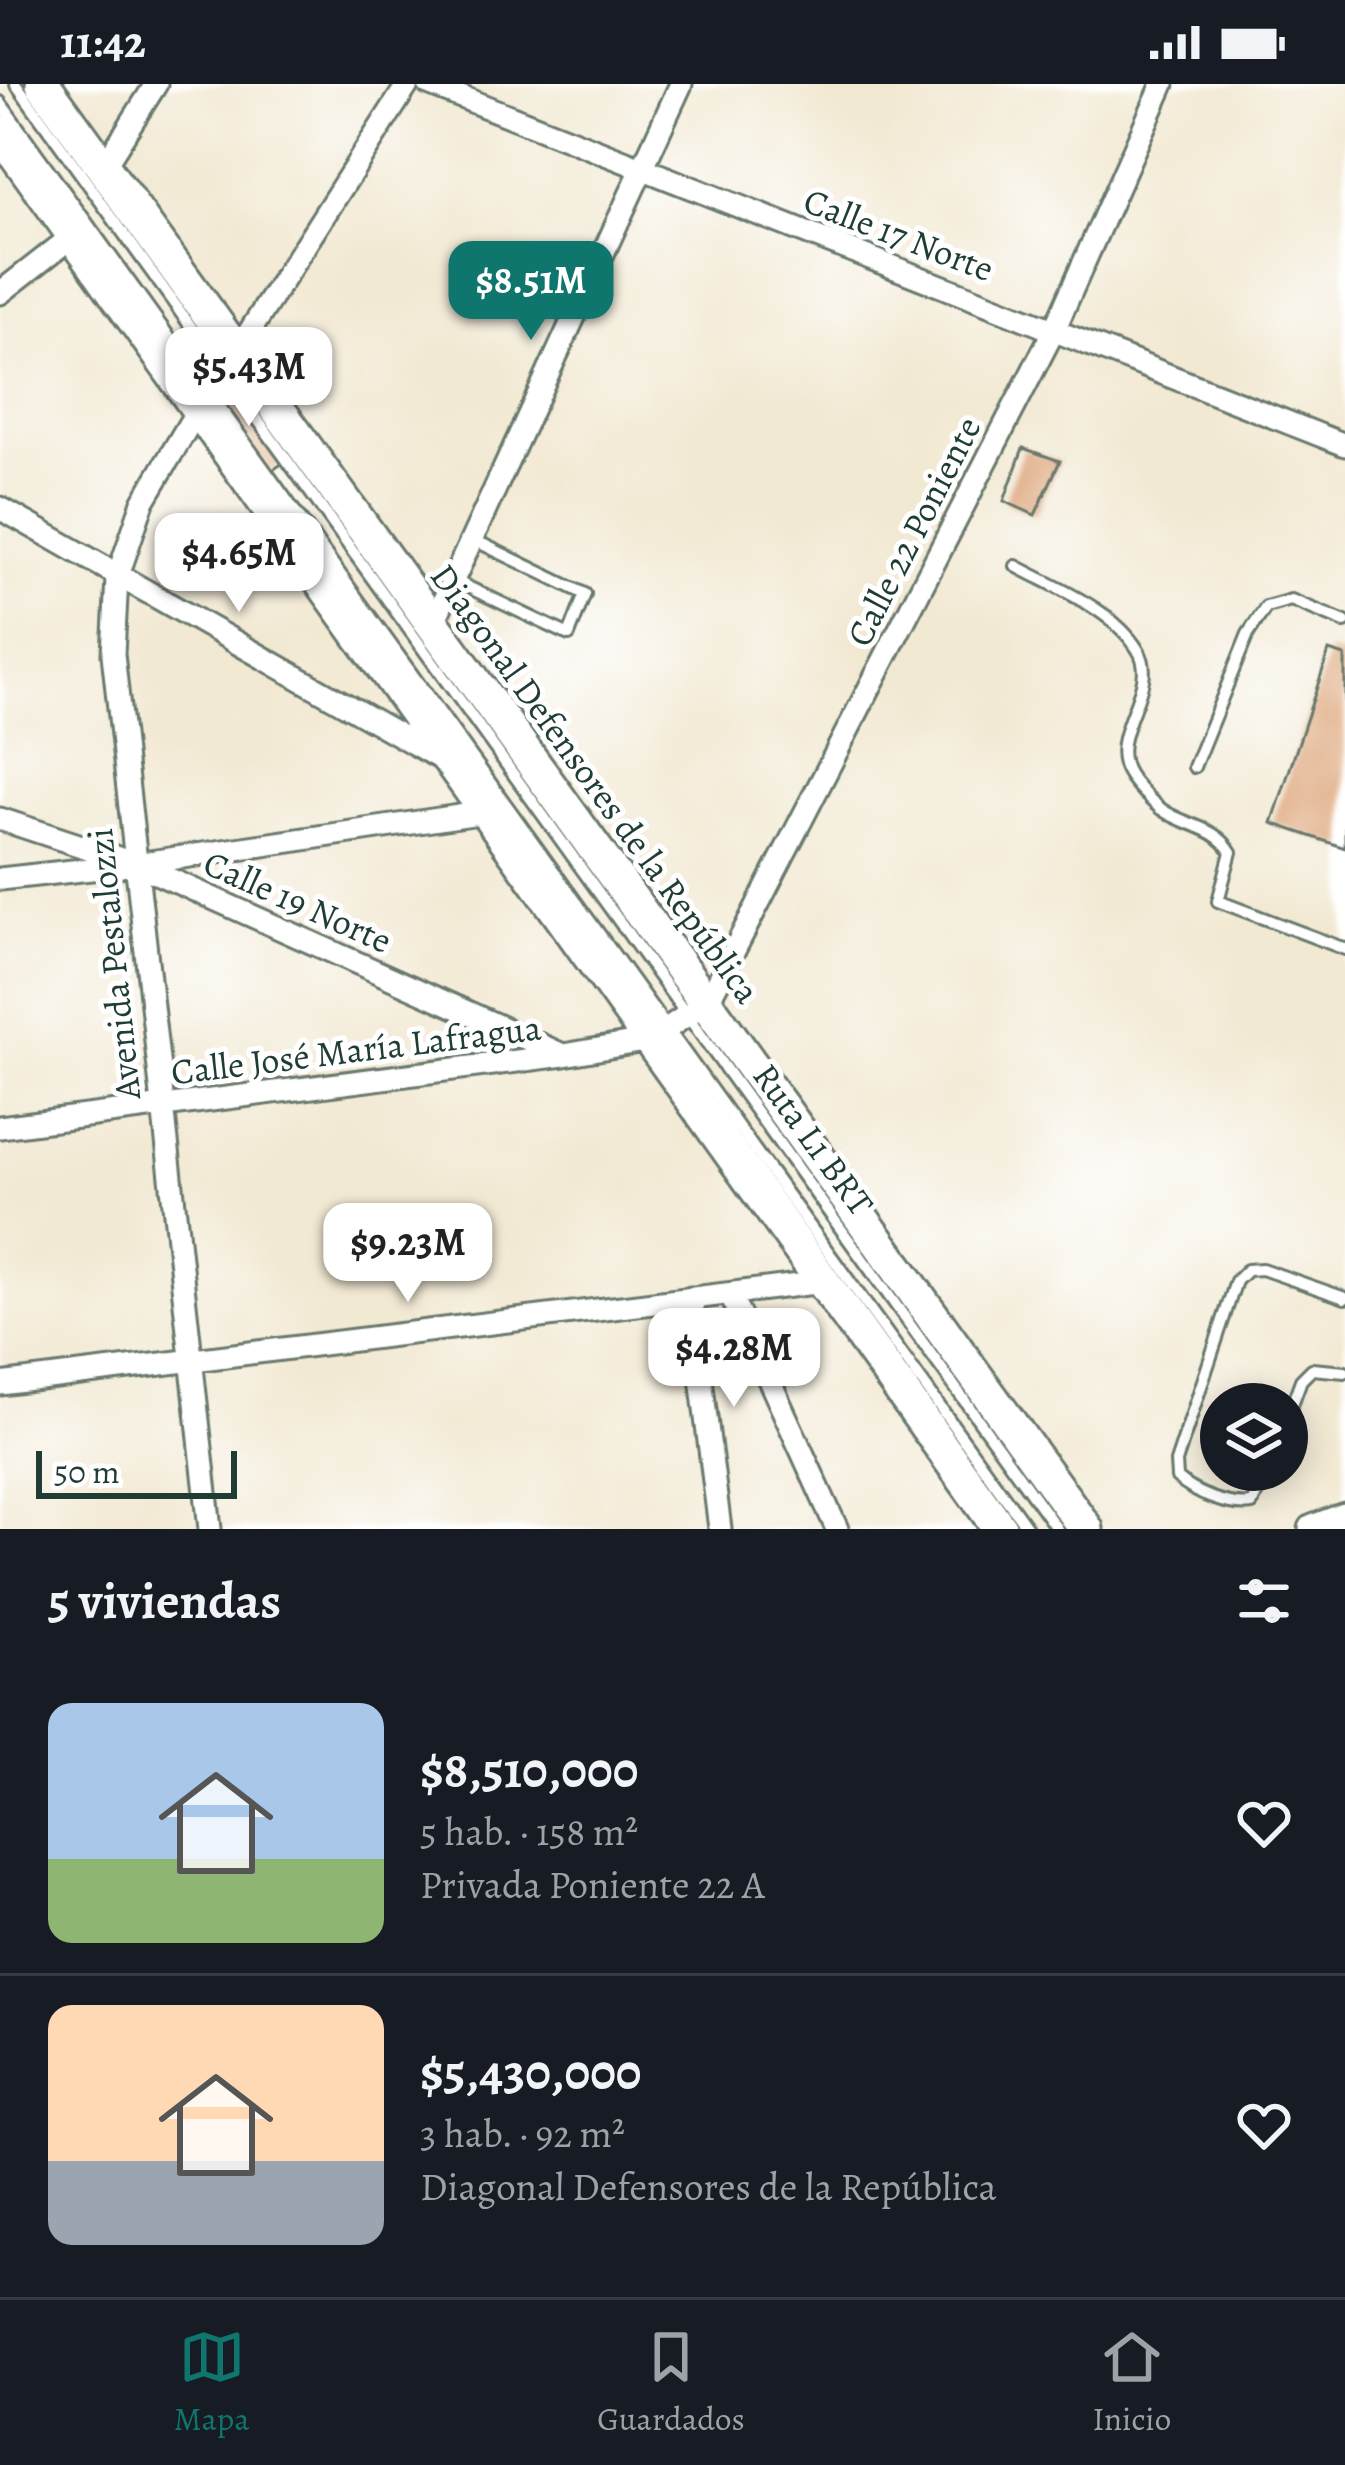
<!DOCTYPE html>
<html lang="es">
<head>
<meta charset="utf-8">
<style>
	:root { --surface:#171b24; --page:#242831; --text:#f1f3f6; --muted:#9ea1a6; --line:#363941; --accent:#0f766e }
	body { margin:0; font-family:Alegreya,serif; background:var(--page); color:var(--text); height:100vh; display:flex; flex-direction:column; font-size:45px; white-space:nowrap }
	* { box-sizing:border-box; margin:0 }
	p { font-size:39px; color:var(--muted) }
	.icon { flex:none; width:66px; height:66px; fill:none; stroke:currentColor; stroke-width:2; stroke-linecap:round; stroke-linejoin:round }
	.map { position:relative; height:1445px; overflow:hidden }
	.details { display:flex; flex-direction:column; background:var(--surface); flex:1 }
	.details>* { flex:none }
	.tools { position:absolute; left:1200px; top:1299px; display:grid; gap:24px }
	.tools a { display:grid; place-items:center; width:108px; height:108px; border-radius:50%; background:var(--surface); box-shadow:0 6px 30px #0003; font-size:60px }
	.scale { position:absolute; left:36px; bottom:30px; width:201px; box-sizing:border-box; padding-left:12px; border:6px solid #1f3d34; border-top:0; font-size:33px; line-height:42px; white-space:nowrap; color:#1f3d34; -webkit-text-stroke:9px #fff; paint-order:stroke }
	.price { position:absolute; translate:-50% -102px; padding:0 27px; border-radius:24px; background:#fff; color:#222; font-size:39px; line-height:78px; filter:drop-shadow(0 3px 6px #0008) }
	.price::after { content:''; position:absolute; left:50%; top:72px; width:36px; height:27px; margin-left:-18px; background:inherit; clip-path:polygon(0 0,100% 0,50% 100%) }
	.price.active { background:var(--accent); color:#fff }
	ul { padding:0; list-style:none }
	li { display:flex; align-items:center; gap:36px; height:300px; padding:0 48px }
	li+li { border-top:3px solid var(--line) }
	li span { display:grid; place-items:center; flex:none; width:336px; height:240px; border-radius:24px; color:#555 }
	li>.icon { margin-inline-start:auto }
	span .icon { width:144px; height:144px; fill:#fffc; stroke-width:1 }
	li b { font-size:51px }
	h2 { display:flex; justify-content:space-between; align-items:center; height:144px; padding:0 48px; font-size:51px }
	.status { display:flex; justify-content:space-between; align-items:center; height:84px; padding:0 60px; background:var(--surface); direction:ltr }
	.status svg { height:33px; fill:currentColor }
	.tabs { display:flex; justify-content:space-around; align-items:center; height:168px; border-top:3px solid var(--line); background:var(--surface); font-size:33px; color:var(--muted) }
	.tabs a { display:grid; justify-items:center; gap:6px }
	.tabs .active { color:var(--accent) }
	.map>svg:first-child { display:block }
</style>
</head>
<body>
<div class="status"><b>11:42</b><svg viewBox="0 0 49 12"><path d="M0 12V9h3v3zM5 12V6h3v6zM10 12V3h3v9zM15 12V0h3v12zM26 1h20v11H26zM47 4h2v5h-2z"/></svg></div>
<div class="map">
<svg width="1345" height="1445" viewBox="0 0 1345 1445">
	<rect width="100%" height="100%" fill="#fff"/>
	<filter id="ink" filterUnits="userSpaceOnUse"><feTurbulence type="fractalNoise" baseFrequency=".00833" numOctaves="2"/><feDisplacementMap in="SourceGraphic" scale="24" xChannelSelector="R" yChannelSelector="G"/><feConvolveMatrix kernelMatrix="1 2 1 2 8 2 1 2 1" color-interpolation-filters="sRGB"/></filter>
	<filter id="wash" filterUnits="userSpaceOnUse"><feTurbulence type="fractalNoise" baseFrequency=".004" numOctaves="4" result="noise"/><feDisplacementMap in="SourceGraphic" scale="48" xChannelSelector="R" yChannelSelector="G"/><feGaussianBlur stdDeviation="2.7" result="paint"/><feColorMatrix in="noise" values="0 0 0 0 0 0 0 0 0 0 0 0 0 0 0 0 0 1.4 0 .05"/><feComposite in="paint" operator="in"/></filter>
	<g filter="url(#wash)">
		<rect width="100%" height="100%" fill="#f2e9d3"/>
		<g id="blocks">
			<!-- building -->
			<path fill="#da9e6e" d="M229 302 283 379 270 388 216 311Z
				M1023 364 1060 377 1035 431 1004 417Z
				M1329 567 1345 572V764L1272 739Z"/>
		</g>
	</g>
	<g filter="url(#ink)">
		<use href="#blocks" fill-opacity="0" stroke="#69796c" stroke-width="3"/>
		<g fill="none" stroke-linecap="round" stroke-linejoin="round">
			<!-- service casing -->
			<g stroke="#69796c" stroke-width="16">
				<path id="service" d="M16 0 1057 1445
					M0 18 1028 1445
					M1016 482C1056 504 1113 525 1138 566 1162 603 1103 652 1129 691 1136 702 1151 717 1161 725 1184 742 1216 742 1231 768L1218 817 1345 865
					M453 496 569 551 585 510 472 455
					M1194 683 1248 550 1266 523 1291 516 1345 538
					M1287 1334 1301 1296 1312 1285 1345 1288
					M1268 1386 1252 1420C1228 1423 1195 1410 1177 1394L1176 1378 1236 1197 1247 1186 1262 1185 1345 1214"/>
			</g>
			<!-- minor casing -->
			<g stroke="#69796c" stroke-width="27">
				<path id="minor" d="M428 0 1345 361
					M103 84 156 0
					M0 209 74 151
					M236 269 408 0
					M198 325 143 418 117 494 113 570 210 1445
					M0 424 443 676
					M432 542 681 0
					M0 735 136 780 563 971
					M0 795 136 780 486 728
					M0 1043 564 971 650 956 708 917 1054 246 1163 0
					M730 1210 837 1445
					M691 1214 720 1445
					M0 1300 823 1198"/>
			</g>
			<!-- tertiary casing -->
			<g stroke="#69796c" stroke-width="33">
				<path id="tertiary" d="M1313 1445 1345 1433"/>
			</g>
			<!-- primary casing -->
			<g stroke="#69796c" stroke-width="39">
				<path id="primary" d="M43 0 1086 1445
					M0 48 1000 1445"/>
			</g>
			<!-- service -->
			<use href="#service" stroke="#fff" stroke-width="10"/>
			<!-- minor -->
			<use href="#minor" stroke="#fff" stroke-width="21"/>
			<!-- tertiary -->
			<use href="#tertiary" stroke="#fff" stroke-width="27"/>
			<!-- primary -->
			<use href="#primary" stroke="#fff" stroke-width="33"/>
		</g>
	</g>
	<g text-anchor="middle" stroke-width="10" stroke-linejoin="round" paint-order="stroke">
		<!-- street labels -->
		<g font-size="36" fill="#1f3d34" stroke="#fff">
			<text transform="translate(899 150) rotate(21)" y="13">Calle 17 Norte</text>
			<text transform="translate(913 447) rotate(-63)" y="13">Calle 22 Poniente</text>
			<text transform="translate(596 699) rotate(54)" y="13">Diagonal Defensores de la República</text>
			<text transform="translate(298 817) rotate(24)" y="13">Calle 19 Norte</text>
			<text transform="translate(113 880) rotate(-96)" y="13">Avenida Pestalozzi</text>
			<text transform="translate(356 965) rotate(-7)" y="13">Calle José María Lafragua</text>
			<text transform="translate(814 1055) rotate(54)" y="13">Ruta L1 BRT</text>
		</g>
	</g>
</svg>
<div class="tools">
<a><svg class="icon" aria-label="layers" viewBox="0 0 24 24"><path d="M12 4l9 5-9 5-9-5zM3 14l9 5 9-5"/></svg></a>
</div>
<div class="scale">50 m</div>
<b class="price active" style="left:531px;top:259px">$8.51M</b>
<b class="price" style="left:249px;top:345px">$5.43M</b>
<b class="price" style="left:239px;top:531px">$4.65M</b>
<b class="price" style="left:408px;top:1221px">$9.23M</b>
<b class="price" style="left:734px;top:1326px">$4.28M</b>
</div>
<section class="details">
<h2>5 viviendas<svg class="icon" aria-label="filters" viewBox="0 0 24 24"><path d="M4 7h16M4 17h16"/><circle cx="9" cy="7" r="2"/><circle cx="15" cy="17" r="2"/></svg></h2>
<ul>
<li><span style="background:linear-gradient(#a9c7e8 65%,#8fb573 0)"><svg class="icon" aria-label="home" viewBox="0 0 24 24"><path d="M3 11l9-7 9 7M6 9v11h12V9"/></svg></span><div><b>$8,510,000</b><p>5 hab. · 158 m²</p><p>Privada Poniente 22 A</p></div><svg class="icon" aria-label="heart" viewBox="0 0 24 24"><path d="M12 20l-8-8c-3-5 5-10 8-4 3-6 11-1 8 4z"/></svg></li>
<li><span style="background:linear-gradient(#ffd9b3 65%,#9aa5b1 0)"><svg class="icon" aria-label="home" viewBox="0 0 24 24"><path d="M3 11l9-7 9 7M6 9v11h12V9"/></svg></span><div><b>$5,430,000</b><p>3 hab. · 92 m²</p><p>Diagonal Defensores de la República</p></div><svg class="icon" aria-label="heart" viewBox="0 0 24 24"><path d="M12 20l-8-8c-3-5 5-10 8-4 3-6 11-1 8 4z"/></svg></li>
</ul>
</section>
<nav class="tabs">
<a class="active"><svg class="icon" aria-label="map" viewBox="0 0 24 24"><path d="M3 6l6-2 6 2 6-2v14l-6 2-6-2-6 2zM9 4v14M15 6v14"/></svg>Mapa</a>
<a><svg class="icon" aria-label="saved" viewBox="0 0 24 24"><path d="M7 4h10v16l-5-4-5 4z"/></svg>Guardados</a>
<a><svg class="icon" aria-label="home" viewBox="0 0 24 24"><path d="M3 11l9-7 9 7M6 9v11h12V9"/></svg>Inicio</a>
</nav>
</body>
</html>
